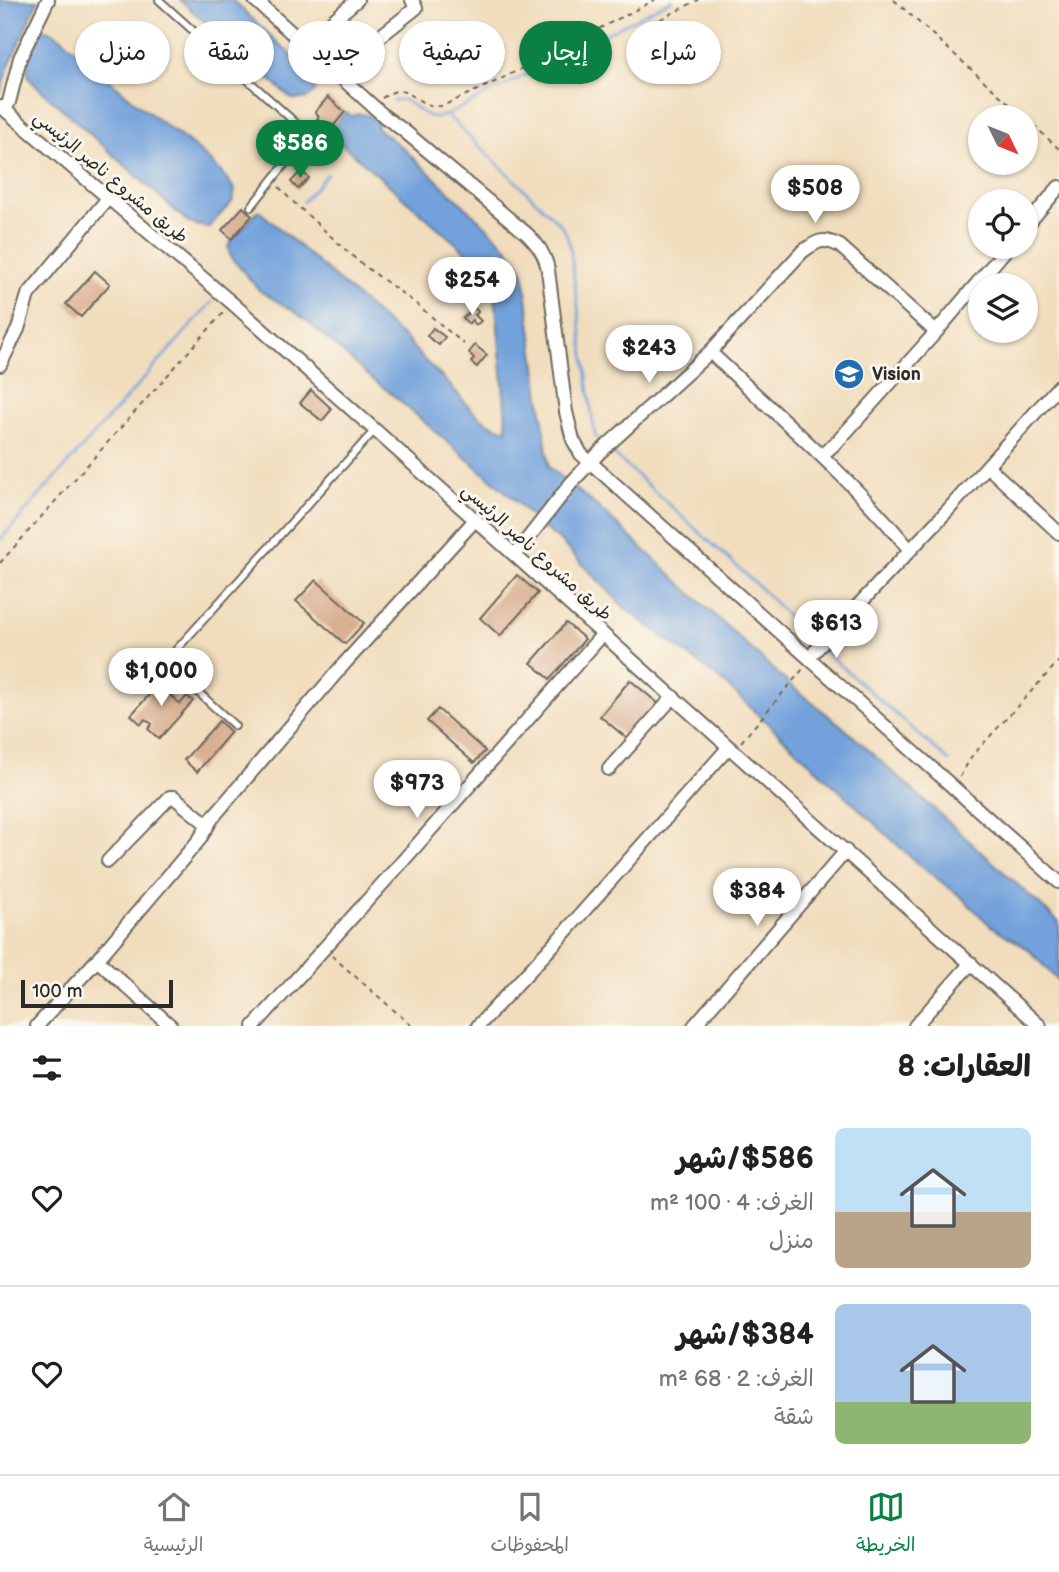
<!DOCTYPE html>
<html lang="ar">
<head>
<meta charset="utf-8">
<style>
	:root { --surface:#fff; --page:#f6f6f6; --text:#202124; --muted:#757577; --line:#e0e0e0; --accent:#0b8043 }
	body { margin:0; font-family:"Balsamiq Sans","Playpen Sans Arabic",sans-serif; background:var(--page); color:var(--text); direction:rtl; height:100vh; display:flex; flex-direction:column; font-size:26px; white-space:nowrap }
	* { box-sizing:border-box; margin:0 }
	p { font-size:23px; color:var(--muted) }
	.icon { flex:none; width:38px; height:38px; fill:none; stroke:currentColor; stroke-width:2; stroke-linecap:round; stroke-linejoin:round }
	.map { position:relative; height:1026px; overflow:hidden; direction:ltr }
	.drawer { display:flex; flex-direction:column; background:var(--surface); flex:1 }
	.drawer>* { flex:none }
	.hud { position:absolute; left:21px; top:21px; width:700px; height:63px; direction:rtl; display:flex; gap:14px }
	.needle { width:46px; rotate:133deg }
	.fabs { position:absolute; left:968px; top:105px; display:grid; gap:14px }
	.fabs a { display:grid; place-items:center; width:70px; height:70px; border-radius:50%; background:var(--surface); box-shadow:0 2px 5px #0004; font-size:35px }
	.scale { position:absolute; left:21px; bottom:18px; width:152px; box-sizing:border-box; padding-left:7px; border:4px solid #2b2b2b; border-top:0; font-size:19px; line-height:24px; white-space:nowrap; color:#2b2b2b; -webkit-text-stroke:5px #fbf7ec; paint-order:stroke }
	.price { position:absolute; translate:-50% -60px; padding:0 16px; border-radius:24px; background:#fff; color:#222; font-size:23px; line-height:46px; filter:drop-shadow(0 2px 4px #0008) }
	.price::after { content:''; position:absolute; left:50%; top:42px; width:21px; height:16px; margin-left:-10px; background:inherit; clip-path:polygon(0 0,100% 0,50% 100%) }
	.price.active { background:var(--accent); color:#fff }
	ul { padding:0; list-style:none }
	li { display:flex; align-items:center; gap:21px; height:175px; padding:0 28px }
	li+li { border-top:2px solid var(--line) }
	li span { display:grid; place-items:center; flex:none; width:196px; height:140px; border-radius:10px; color:#555 }
	li>.icon { margin-inline-start:auto }
	span .icon { width:84px; height:84px; fill:#fffc; stroke-width:1 }
	li b { font-size:30px }
	h2 { display:flex; justify-content:space-between; align-items:center; height:84px; padding:0 28px; font-size:30px }
	.pill { padding:0 24px; border-radius:32px; background:var(--surface); box-shadow:0 2px 5px #0004; font-size:24px; line-height:63px }
	.pill.active { background:var(--accent); color:#fff }
	.dock { display:flex; justify-content:space-around; align-items:center; height:98px; border-top:2px solid var(--line); background:var(--surface); font-size:19px; color:var(--muted) }
	.dock a { display:grid; justify-items:center; gap:4px }
	.dock .active { color:var(--accent) }
	.map>svg:first-child { display:block }
</style>
</head>
<body>
<div class="map">
<svg width="1059" height="1026" viewBox="0 0 1059 1026">
	<rect width="100%" height="100%" fill="#fbf7ec"/>
	<filter id="ink" filterUnits="userSpaceOnUse"><feTurbulence type="fractalNoise" baseFrequency=".0143" numOctaves="2"/><feDisplacementMap in="SourceGraphic" scale="14" xChannelSelector="R" yChannelSelector="G"/><feConvolveMatrix kernelMatrix="1 2 1 2 8 2 1 2 1" color-interpolation-filters="sRGB"/></filter>
	<filter id="wash" filterUnits="userSpaceOnUse"><feTurbulence type="fractalNoise" baseFrequency=".00686" numOctaves="4" result="noise"/><feDisplacementMap in="SourceGraphic" scale="28" xChannelSelector="R" yChannelSelector="G"/><feGaussianBlur stdDeviation="1.57" result="paint"/><feColorMatrix in="noise" values="0 0 0 0 0 0 0 0 0 0 0 0 0 0 0 0 0 1.4 0 .05"/><feComposite in="paint" operator="in"/></filter>
	<g filter="url(#wash)">
		<rect width="100%" height="100%" fill="#f1ddbd"/>
		<!-- water -->
		<path fill="#72a1db" stroke="#4e6683" stroke-width="2" d="M0 0H38L8 68 0 93Z
			M180 0H232L313 75 316 90C309 100 303 100 292 99Z
			M45 30 53 32 63 39C86 59 109 80 133 100 168 130 209 151 235 190L232 202 208 228 189 223 31 81C21 62 30 51 39 33Z
			M345 112 352 116C362 111 370 116 379 121L376 127 404 149 493 233C506 245 517 258 524 274L549 467 598 507 790 685 843 727 1059 922V982L1028 949 991 926 960 896 918 864 720 679 626 609 558 539 539 525 514 499 388 391 371 378 313 326 295 312 260 291 234 261 230 255 228 247 232 239 258 210 410 343C420 358 435 370 448 383 468 404 477 423 507 430L494 282 491 274 334 137 330 130Z"/>
		<g fill="none" stroke-linecap="round" stroke-linejoin="round">
			<!-- stream -->
			<path stroke="#72a1db" stroke-width="2.5" d="M393 101C415 94 418 125 447 115L672 0
				M447 115 561 225 566 233 570 246 594 430 596 437 603 445
				M303 202 327 174
				M608 449 754 582 815 643
				M0 540 212 302
				M823 650 949 761"/>
		</g>
		<g id="blocks">
			<!-- building -->
			<path fill="#d9af91" d="M328 97 345 112 330 130 317 119 319 116 315 112Z
				M301 171 309 178 298 189 291 182Z
				M243 207 252 216 232 239 222 230Z
				M95 271 110 284 81 317 66 304Z
				M475 308 478 312 475 315 481 321 476 325 472 320 468 324 463 318Z
				M433 328 445 337 439 345 427 336Z
				M475 345 487 355 477 367 471 362 474 358 469 353Z
				M311 390 332 409 322 421 300 403Z
				M517 575 538 593 500 636 480 618Z
				M316 580 364 623 345 644 296 601Z
				M566 623 585 639 550 679 531 663Z
				M168 674 178 683 168 693 180 704 187 696 193 701 159 739 148 729 152 724 145 719 141 724 131 715Z
				M630 680 660 705 630 741 600 716Z
				M438 709 485 751 474 763 427 721Z
				M219 721 231 732 197 772 184 760Z"/>
		</g>
	</g>
	<g filter="url(#ink)">
		<use href="#blocks" fill-opacity="0" stroke="#70695e" stroke-width="2"/>
		<g fill="none" stroke-linecap="round" stroke-linejoin="round">
			<!-- service casing -->
			<g stroke="#70695e" stroke-width="10">
				<path id="service" d="M159 0 309 135
					M251 207 316 125
					M235 726 173 669 171 663 176 650 375 430"/>
			</g>
			<!-- minor casing -->
			<g stroke="#70695e" stroke-width="16">
				<path id="minor" d="M255 0 385 117 403 130 527 234C538 245 545 254 548 270L566 412 573 440 581 454 1059 882
					M304 45 357 0
					M335 72 411 12 416 8 412 0
					M0 107 5 110 9 102 20 58 48 0
					M5 110 232 303 375 430 1040 1026
					M1026 226 1059 187
					M710 352C778 416 850 477 910 550
					M0 365 18 329 28 295 109 197
					M822 455 838 441 936 332 1008 247
					M987 466 1059 533
					M515 555 572 482 599 453 710 352 802 252C817 241 822 237 840 246L936 332
					M815 651 948 510 1059 386
					M609 769 673 697
					M108 861 170 797H174L208 825
					M97 960 171 1026
					M37 1026 97 960 199 840 213 817 343 665 475 520
					M254 1026 402 862 603 634
					M478 1026 558 940 729 747
					M694 1026 846 851
					M915 1026 971 963"/>
			</g>
			<!-- path -->
			<path stroke="#70695e" stroke-width="2" stroke-dasharray="5 5" stroke-linecap="butt" d="M894 0 1024 117
				M651 24 698 0
				M382 98C386 96 392 91 398 91 412 90 420 108 442 106L493 83 655 0
				M1026 118 1059 149
				M279 187 289 198 359 262 414 302 464 344
				M0 563 224 312
				M741 742 803 669
				M960 777 971 757 1059 661
				M332 956 412 1026"/>
			<!-- service -->
			<use href="#service" stroke="#fff" stroke-width="6"/>
			<!-- minor -->
			<use href="#minor" stroke="#fff" stroke-width="12"/>
		</g>
	</g>
	<!-- icons -->
	<defs>
		<g id="school-disc" transform="scale(1.575)"><circle r="9.5" fill="#1f6fb2" stroke="#fbf7ec"/><path d="M0-5L7-2L0 1L-7-2ZM-4 1L0 2.5L4 1V4Q0 6-4 4Z" fill="#fff"/></g>
	</defs>
	<g fill-rule="evenodd">
		<use href="#school-disc" x="849" y="374"/>
	</g>
	<g text-anchor="middle" stroke-width="6" stroke-linejoin="round" paint-order="stroke">
		<!-- street labels -->
		<g font-size="18" fill="#2b2b2b" stroke="#fbf7ec">
			<text transform="translate(111 177) rotate(40)" y="6">طريق مشروع ناصر الرئيسي</text>
			<text transform="translate(537 552) rotate(42)" y="6">طريق مشروع ناصر الرئيسي</text>
		</g>
		<!-- poi labels -->
		<g font-size="18" font-weight="bold" fill="#2b2b2b" stroke="#fbf7ec" text-anchor="start">
			<text x="872" y="380">Vision</text>
		</g>
	</g>
</svg>
<div class="fabs">
<a><svg class="needle" viewBox="-14 -14 28 28"><path d="M0-13l5 13h-10z" fill="#e53935"/><path d="M0 13l5-13h-10z" fill="#757577"/></svg></a>
<a><svg class="icon" aria-label="locate" viewBox="0 0 24 24"><circle cx="12" cy="12" r="6"/><path d="M12 2v4M12 18v4M2 12h4M18 12h4"/></svg></a>
<a><svg class="icon" aria-label="layers" viewBox="0 0 24 24"><path d="M12 4l9 5-9 5-9-5zM3 14l9 5 9-5"/></svg></a>
</div>
<div class="scale">100 m</div>
<b class="price active" style="left:300px;top:180px">$586</b>
<b class="price" style="left:815px;top:225px">$508</b>
<b class="price" style="left:472px;top:317px">$254</b>
<b class="price" style="left:649px;top:385px">$243</b>
<b class="price" style="left:836px;top:660px">$613</b>
<b class="price" style="left:161px;top:708px">$1,000</b>
<b class="price" style="left:417px;top:820px">$973</b>
<b class="price" style="left:757px;top:928px">$384</b>
<div class="hud">
<a class="pill">شراء</a>
<a class="pill active">إيجار</a>
<a class="pill">تصفية</a>
<a class="pill">جديد</a>
<a class="pill">شقة</a>
<a class="pill">منزل</a>
</div>
</div>
<section class="drawer">
<h2>العقارات: 8<svg class="icon" aria-label="filters" viewBox="0 0 24 24"><path d="M4 7h16M4 17h16"/><circle cx="9" cy="7" r="2"/><circle cx="15" cy="17" r="2"/></svg></h2>
<ul>
<li><span style="background:linear-gradient(#bfe0f5 60%,#b9a48a 0)"><svg class="icon" aria-label="home" viewBox="0 0 24 24"><path d="M3 11l9-7 9 7M6 9v11h12V9"/></svg></span><div><b>$586/شهر</b><p>الغرف: 4 · 100 m²</p><p>منزل</p></div><svg class="icon" aria-label="heart" viewBox="0 0 24 24"><path d="M12 20l-8-8c-3-5 5-10 8-4 3-6 11-1 8 4z"/></svg></li>
<li><span style="background:linear-gradient(#a9c7e8 70%,#8fb573 0)"><svg class="icon" aria-label="home" viewBox="0 0 24 24"><path d="M3 11l9-7 9 7M6 9v11h12V9"/></svg></span><div><b>$384/شهر</b><p>الغرف: 2 · 68 m²</p><p>شقة</p></div><svg class="icon" aria-label="heart" viewBox="0 0 24 24"><path d="M12 20l-8-8c-3-5 5-10 8-4 3-6 11-1 8 4z"/></svg></li>
</ul>
</section>
<nav class="dock">
<a class="active"><svg class="icon" aria-label="map" viewBox="0 0 24 24"><path d="M3 6l6-2 6 2 6-2v14l-6 2-6-2-6 2zM9 4v14M15 6v14"/></svg>الخريطة</a>
<a><svg class="icon" aria-label="saved" viewBox="0 0 24 24"><path d="M7 4h10v16l-5-4-5 4z"/></svg>المحفوظات</a>
<a><svg class="icon" aria-label="home" viewBox="0 0 24 24"><path d="M3 11l9-7 9 7M6 9v11h12V9"/></svg>الرئيسية</a>
</nav>
</body>
</html>
